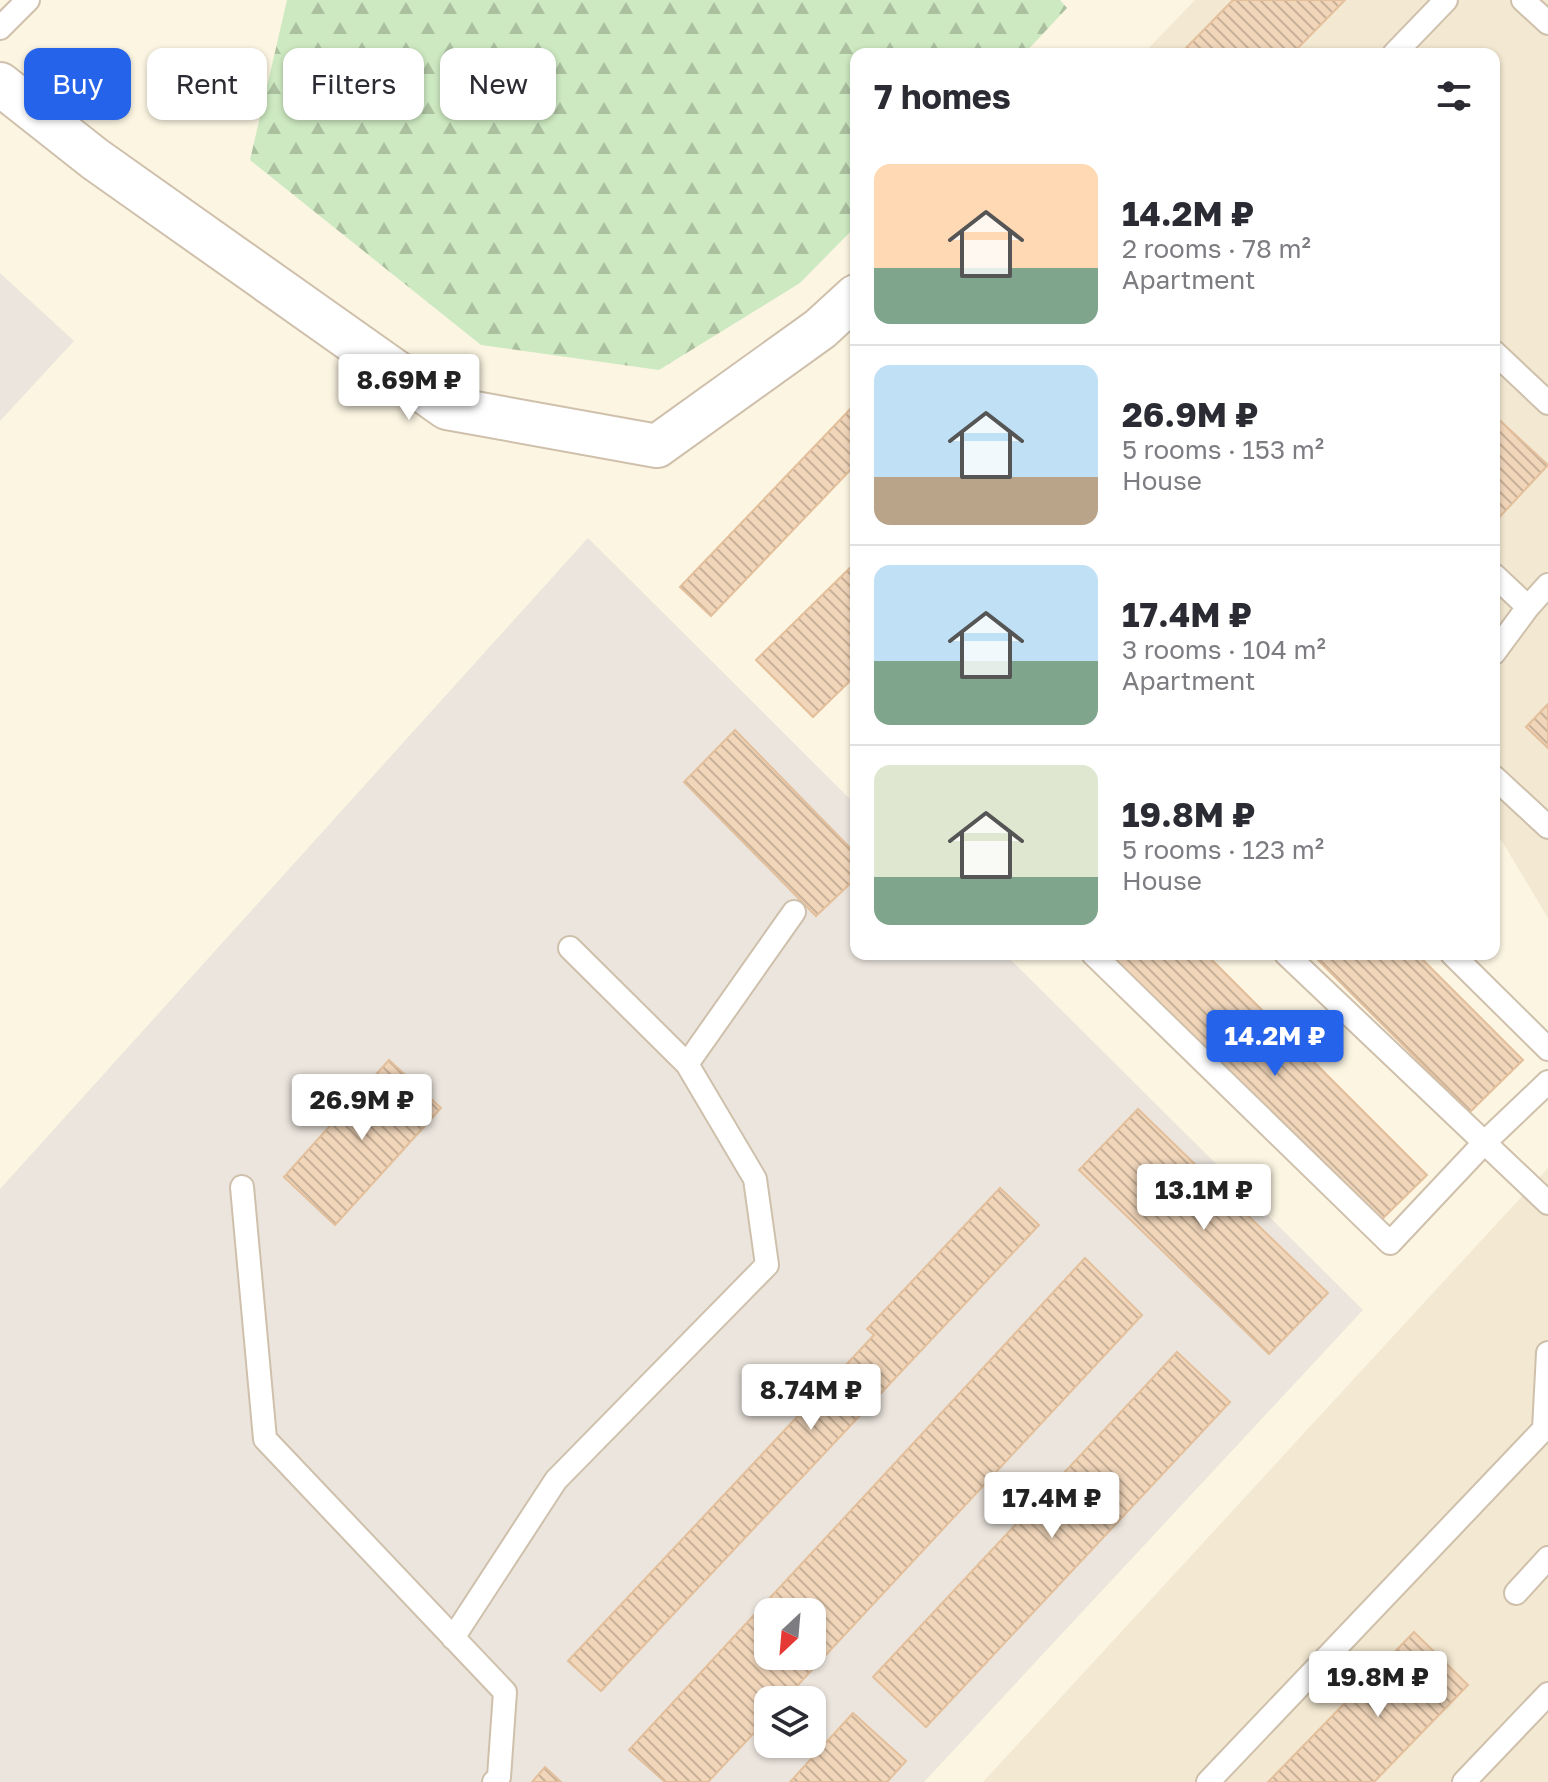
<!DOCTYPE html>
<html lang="en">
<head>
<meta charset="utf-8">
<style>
	:root { --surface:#fff; --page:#f2f2f3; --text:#2b2b33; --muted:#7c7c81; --line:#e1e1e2; --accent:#2563eb }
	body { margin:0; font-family:"Golos Text",sans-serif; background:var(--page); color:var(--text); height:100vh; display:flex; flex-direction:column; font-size:30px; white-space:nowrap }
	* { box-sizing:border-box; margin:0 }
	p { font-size:26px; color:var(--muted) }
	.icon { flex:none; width:44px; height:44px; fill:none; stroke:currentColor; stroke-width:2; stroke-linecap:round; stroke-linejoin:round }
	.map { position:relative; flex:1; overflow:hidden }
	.sheet { position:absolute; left:850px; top:48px; width:650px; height:912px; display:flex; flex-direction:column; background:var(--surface); border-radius:16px; box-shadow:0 2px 6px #0004 }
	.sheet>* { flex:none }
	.guide { position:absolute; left:24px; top:48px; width:706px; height:72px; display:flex; gap:16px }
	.needle { width:52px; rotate:206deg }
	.tools { position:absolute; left:754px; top:1598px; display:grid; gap:16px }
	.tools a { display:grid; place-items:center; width:72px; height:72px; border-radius:16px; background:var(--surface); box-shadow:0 2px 6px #0004; font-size:40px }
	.price { position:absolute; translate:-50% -68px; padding:0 18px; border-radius:8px; background:#fff; color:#222; font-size:26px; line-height:52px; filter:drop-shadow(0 2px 4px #0008) }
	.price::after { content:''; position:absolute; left:50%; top:48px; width:24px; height:18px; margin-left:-12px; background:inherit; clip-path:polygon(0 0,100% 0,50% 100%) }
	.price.on { background:var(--accent); color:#fff }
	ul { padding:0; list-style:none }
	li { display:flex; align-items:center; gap:24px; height:200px; padding:0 24px }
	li+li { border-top:2px solid var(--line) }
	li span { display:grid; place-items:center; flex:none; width:224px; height:160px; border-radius:16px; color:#555 }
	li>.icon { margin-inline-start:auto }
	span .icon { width:96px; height:96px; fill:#fffc; stroke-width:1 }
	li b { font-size:34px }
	h2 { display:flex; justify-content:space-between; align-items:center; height:96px; padding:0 24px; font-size:34px }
	.tag { padding:0 28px; border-radius:16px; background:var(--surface); box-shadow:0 2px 6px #0004; font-size:28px; line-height:72px }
	.tag.on { background:var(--accent); color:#fff }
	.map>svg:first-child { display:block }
</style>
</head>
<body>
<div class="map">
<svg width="1548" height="1782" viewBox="0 0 1548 1782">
	<defs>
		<pattern id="forest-firs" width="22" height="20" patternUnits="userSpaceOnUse" patternTransform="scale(2)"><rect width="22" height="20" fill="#cde9c1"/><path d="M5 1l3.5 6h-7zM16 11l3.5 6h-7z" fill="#abc09f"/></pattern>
		<pattern id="building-back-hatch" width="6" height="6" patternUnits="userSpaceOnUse" patternTransform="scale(2)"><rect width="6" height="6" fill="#f1d6ba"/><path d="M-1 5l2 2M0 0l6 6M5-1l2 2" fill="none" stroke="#c8b199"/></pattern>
	</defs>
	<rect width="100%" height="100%" fill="#fcf5e2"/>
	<!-- residential -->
	<path fill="#f3e8d1" d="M1195 0H1548V918L1494 828V54H1143Z
		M1548 1168V1782H983Z"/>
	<!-- industrial -->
	<path fill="#ebe5dd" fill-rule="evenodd" d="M0 273 74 341 0 421Z
		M588 538 856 805V954H1005L1363 1310 924 1782H0V1189ZM768 1612H812V1656H768ZM768 1700H812V1744H768Z"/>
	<!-- forest -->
	<path fill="url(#forest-firs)" d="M287 0H1060L1067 8 1024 54H856V226L800 283 659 370 481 345 250 160Z"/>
	<!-- building -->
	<path fill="url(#building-back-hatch)" stroke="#e3bf9b" stroke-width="2" fill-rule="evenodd" d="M1233 0H1345L1292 54H1180Z
		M856 403V464L711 616 680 587Z
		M1494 415 1548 465 1494 523Z
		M856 562V675L813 717 756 660Z
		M1548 704V748L1526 727Z
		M735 730 856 854V878L816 916 684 782Z
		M1100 954H1206L1427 1175 1374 1227Z
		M1312 954H1417L1523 1060 1470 1112Z
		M389 1060 441 1108 335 1225 284 1177Z
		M1138 1109 1328 1293 1269 1354 1079 1170Z
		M1000 1188 1039 1225 601 1691 568 1661 874 1335 867 1329Z
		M1085 1258 1142 1315 784 1700H768V1718L708 1782H665L629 1750ZM768 1612H812V1656H768Z
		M1177 1352 1230 1402 926 1727 873 1677Z
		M1414 1632 1468 1685 1374 1782H1268Z
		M853 1713 906 1761 887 1782H790Z
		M545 1767 561 1782H532Z"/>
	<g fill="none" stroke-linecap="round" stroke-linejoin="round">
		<!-- service casing -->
		<g stroke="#cfc0ac" stroke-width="26">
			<path id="service" d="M1523 0 1548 23
				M0 28 28 0
				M1394 54 1446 0
				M1494 352 1548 403
				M1494 575 1528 607 1494 653
				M1528 607 1548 585
				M1494 777 1548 827
				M1093 954 1390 1243 1485 1142 1548 1082
				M1286 954 1548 1203
				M1452 954 1548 1049
				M687 1064 794 912
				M242 1187 265 1439 505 1692 499 1777 494 1782
				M1516 1593 1548 1558
				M453 1638 556 1480 767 1265 755 1179 687 1064 570 948
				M1208 1782 1544 1429 1548 1353
				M1464 1782 1548 1694"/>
		</g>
		<!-- minor casing -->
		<g stroke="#cfc0ac" stroke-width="46">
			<path id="minor" d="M0 84 95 159 447 408 657 446 820 329 856 296"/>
		</g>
		<!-- service -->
		<use href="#service" stroke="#fff" stroke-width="22"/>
		<!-- minor -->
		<use href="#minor" stroke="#fff" stroke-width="42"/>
	</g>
</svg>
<div class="tools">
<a><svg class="needle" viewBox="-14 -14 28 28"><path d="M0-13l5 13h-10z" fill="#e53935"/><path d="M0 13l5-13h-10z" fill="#7c7c81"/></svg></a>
<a><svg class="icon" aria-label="layers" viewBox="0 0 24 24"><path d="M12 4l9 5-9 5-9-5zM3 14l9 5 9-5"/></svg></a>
</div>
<b class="price" style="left:409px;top:422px">8.69M ₽</b>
<b class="price on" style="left:1275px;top:1078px">14.2M ₽</b>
<b class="price" style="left:362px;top:1142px">26.9M ₽</b>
<b class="price" style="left:1204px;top:1232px">13.1M ₽</b>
<b class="price" style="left:811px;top:1432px">8.74M ₽</b>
<b class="price" style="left:1052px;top:1540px">17.4M ₽</b>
<b class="price" style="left:1378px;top:1719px">19.8M ₽</b>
<div class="guide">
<a class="tag on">Buy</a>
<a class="tag">Rent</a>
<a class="tag">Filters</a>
<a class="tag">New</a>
</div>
<section class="sheet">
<h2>7 homes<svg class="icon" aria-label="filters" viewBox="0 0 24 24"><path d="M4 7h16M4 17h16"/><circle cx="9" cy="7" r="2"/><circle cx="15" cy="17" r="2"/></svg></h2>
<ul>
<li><span style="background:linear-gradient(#ffd9b3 65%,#7fa58c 0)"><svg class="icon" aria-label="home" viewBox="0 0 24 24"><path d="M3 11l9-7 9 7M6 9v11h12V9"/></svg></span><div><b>14.2M ₽</b><p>2 rooms · 78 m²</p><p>Apartment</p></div></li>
<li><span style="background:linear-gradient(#bfe0f5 70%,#b9a48a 0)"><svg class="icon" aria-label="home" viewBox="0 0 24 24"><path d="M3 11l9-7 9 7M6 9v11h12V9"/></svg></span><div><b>26.9M ₽</b><p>5 rooms · 153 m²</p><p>House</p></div></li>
<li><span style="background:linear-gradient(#bfe0f5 60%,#7fa58c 0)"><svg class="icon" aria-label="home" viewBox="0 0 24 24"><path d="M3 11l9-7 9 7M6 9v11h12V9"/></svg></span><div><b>17.4M ₽</b><p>3 rooms · 104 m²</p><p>Apartment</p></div></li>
<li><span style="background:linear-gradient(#dfe7d0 70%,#7fa58c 0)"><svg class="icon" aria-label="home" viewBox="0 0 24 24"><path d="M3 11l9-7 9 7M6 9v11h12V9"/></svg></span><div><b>19.8M ₽</b><p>5 rooms · 123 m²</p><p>House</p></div></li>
</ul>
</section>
</div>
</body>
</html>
